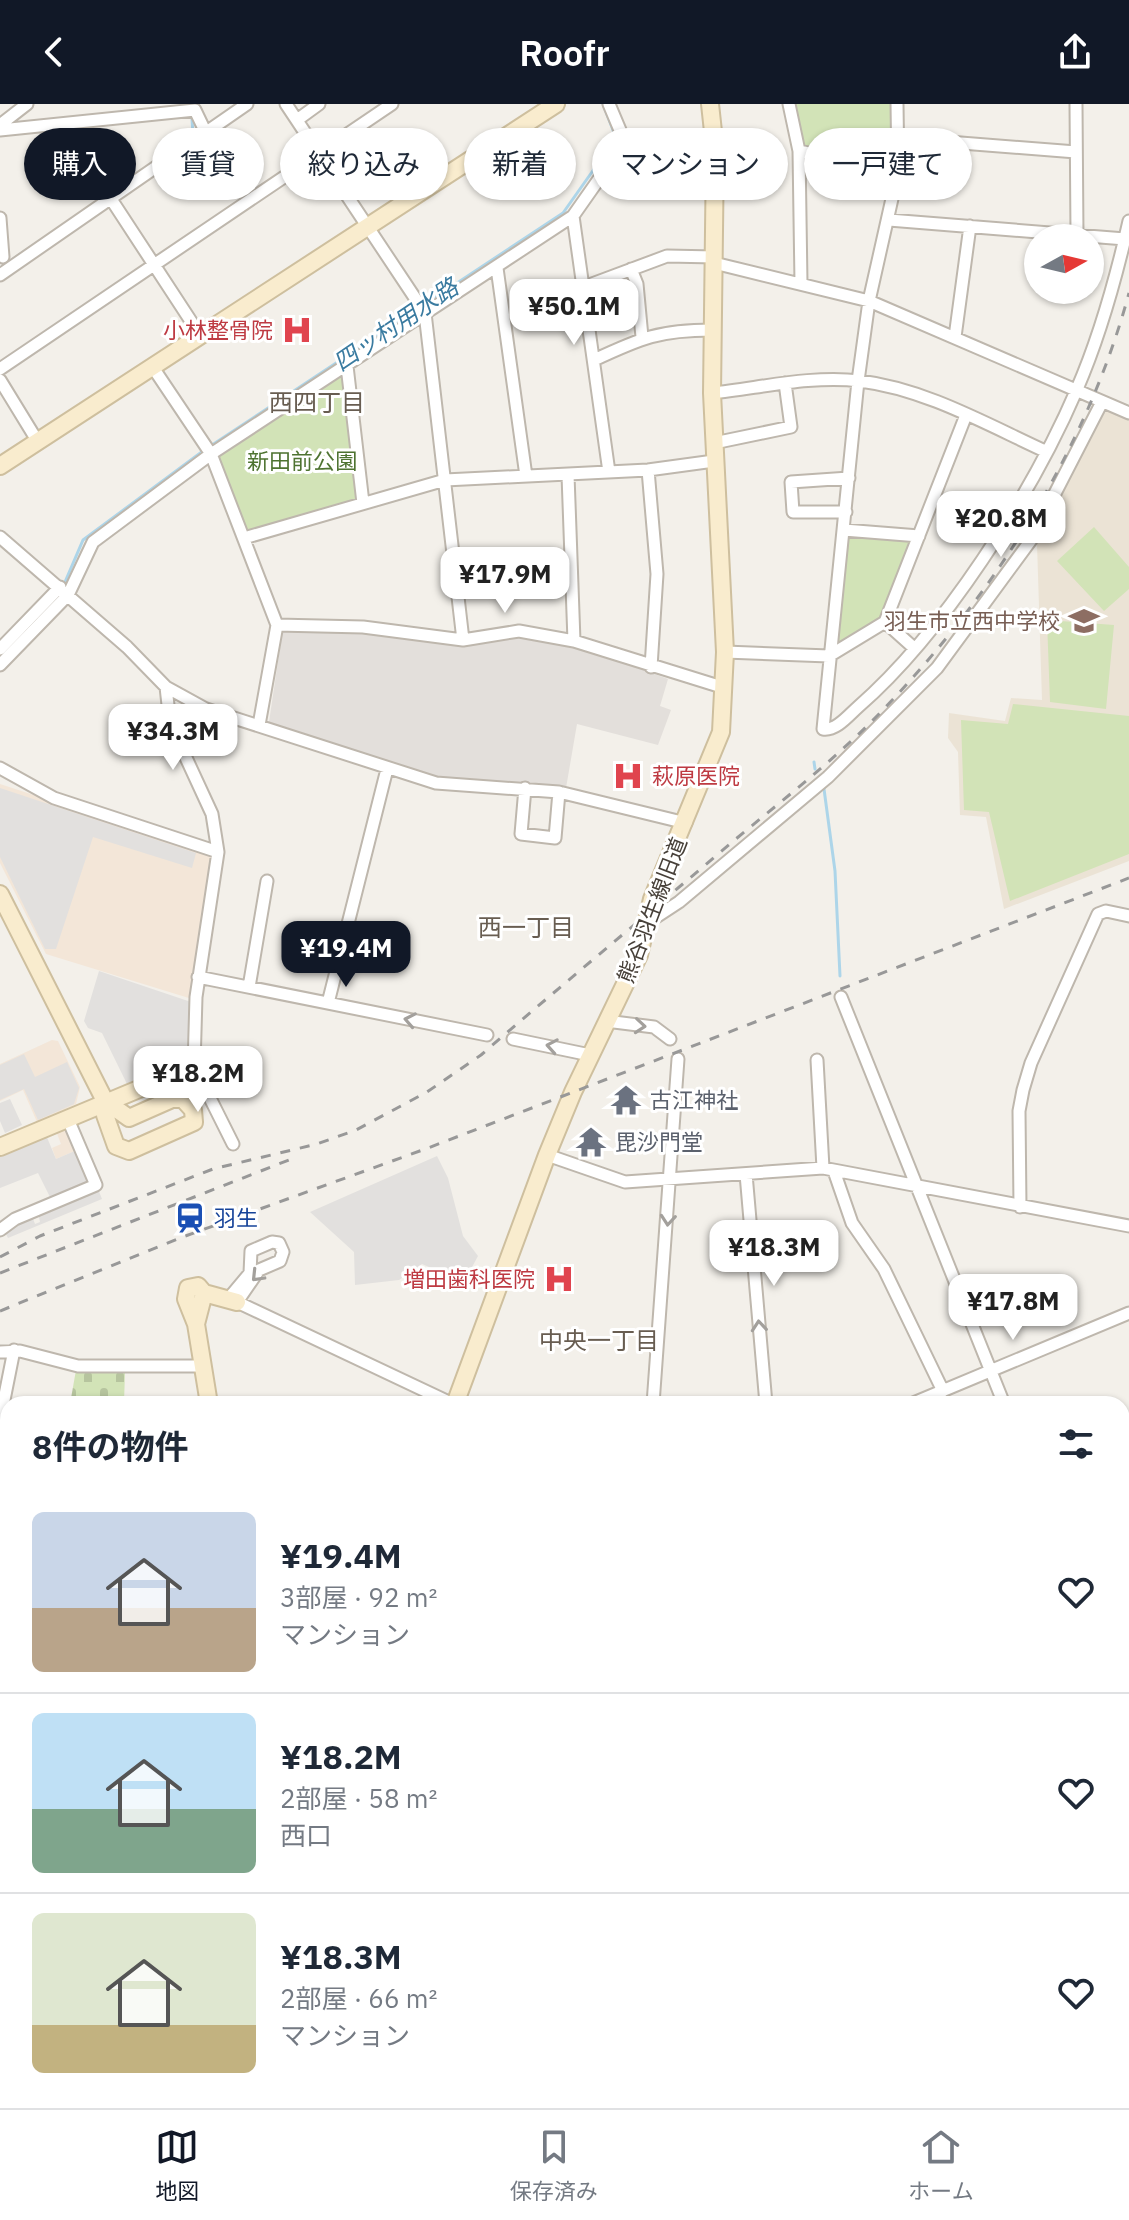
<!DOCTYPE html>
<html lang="ja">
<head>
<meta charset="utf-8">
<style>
	:root { --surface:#fff; --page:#f2f2f3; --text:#1f2937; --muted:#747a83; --line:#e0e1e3; --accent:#111827 }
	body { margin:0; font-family:"IBM Plex Sans","Noto Sans JP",sans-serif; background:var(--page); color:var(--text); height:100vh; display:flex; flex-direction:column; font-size:30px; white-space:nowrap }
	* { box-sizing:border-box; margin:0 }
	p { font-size:26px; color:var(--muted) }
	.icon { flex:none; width:44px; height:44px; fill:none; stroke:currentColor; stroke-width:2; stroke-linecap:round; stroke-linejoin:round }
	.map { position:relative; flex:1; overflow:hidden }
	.details { position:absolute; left:0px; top:1292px; width:1130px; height:712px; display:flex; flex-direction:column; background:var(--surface); border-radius:24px 24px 0 0; box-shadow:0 2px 6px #0004 }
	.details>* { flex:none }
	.top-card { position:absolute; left:24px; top:24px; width:1082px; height:72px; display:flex; gap:16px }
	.needle { width:52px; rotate:82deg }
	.controls { position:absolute; left:1024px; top:120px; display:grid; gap:16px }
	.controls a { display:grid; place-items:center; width:80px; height:80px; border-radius:50%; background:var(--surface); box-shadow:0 2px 6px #0004; font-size:40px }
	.price { position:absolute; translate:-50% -68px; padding:0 18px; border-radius:16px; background:#fff; color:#222; font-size:26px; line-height:52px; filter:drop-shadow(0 2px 4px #0008) }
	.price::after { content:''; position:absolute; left:50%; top:48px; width:24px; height:18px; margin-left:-12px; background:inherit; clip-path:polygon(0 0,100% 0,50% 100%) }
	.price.current { background:var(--accent); color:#fff }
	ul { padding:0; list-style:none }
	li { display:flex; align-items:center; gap:24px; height:200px; padding:0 32px }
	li+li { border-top:2px solid var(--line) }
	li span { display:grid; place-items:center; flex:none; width:224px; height:160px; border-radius:12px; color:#555 }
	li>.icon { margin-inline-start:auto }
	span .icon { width:96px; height:96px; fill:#fffc; stroke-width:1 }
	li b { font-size:34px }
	h2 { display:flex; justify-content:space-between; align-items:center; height:96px; padding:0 32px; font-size:34px }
	.pill { padding:0 28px; border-radius:36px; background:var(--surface); box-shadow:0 2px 6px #0004; font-size:28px; line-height:72px }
	.pill.current { background:var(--accent); color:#fff }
	header { display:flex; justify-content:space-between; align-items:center; height:104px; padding:0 32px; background:var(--accent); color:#fff; font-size:36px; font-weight:600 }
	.tabs { display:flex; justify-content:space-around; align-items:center; height:112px; border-top:2px solid var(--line); background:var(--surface); font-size:22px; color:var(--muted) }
	.tabs a { display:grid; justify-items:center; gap:4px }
	.tabs .current { color:var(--accent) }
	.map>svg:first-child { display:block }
</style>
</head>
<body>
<header><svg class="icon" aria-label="back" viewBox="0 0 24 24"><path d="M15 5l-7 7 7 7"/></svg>Roofr<svg class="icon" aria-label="share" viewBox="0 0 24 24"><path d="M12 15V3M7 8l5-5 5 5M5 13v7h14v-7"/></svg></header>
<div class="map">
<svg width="1129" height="2004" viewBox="0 0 1129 2004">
	<defs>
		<pattern id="cemetery-stones" width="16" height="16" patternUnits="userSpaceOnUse" patternTransform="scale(2)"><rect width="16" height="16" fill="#d2e3b7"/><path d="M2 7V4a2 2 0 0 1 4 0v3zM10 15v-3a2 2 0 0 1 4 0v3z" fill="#b6c49e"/></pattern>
	</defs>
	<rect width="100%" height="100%" fill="#f3f0ea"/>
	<!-- commercial -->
	<path fill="#f3e6d8" d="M0 680 214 750 192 895 46 850 0 759Z
		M52 936 58 937 80 983 76 1000 37 1018 23 986 0 997V960Z
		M62 1024 68 1026 77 1046 56 1055 52 1044 61 1040 56 1027Z"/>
	<!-- industrial -->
	<path fill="#e3dfdb" d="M283 524 363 526 463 538 519 530 574 540 668 575 660 602 671 606 658 641 577 620 566 684 440 673 361 651 269 618Z"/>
	<!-- education -->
	<path fill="#ebe3d5" d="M1110 307 1129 314V757L1004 805 986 713 960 711 958 648 948 634 949 609 1005 617 1011 594 1042 596 1037 440 1100 310Z"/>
	<!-- cemetery -->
	<path fill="url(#cemetery-stones)" d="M76 1266 125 1267 124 1300H70Z"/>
	<!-- park -->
	<path fill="#d2e3b7" d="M793 0H891L893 62 802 44Z
		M347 262 363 399 244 434 211 350Z
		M1094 423 1129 463V485L1104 507 1057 457Z
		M848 431 913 435 881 516 834 544Z
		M1047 516 1114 521 1106 605 1050 598Z
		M1013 600 1129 612V750L1010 797 989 708 964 706 961 616 1008 620Z"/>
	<!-- parking -->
	<path fill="#e2e0de" d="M0 684 196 749 192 764 93 733 56 845H45L0 753Z
		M99 867 191 898 187 946 179 960 127 980 102 929 88 924 84 917Z
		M24 950 35 973 67 958 79 984 74 1000 38 1016 24 985 0 996V961Z
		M10 995 22 1021 5 1029 0 1017V999Z
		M46 1031 56 1055 77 1046 89 1074 87 1081 51 1095 38 1069 0 1084V1051Z
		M437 1052 448 1074 463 1132 478 1152 464 1178 422 1160 399 1176 355 1181 354 1148 310 1108Z
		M98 1085 102 1095 8 1134 4 1126 32 1112 35 1120 40 1118 38 1109Z"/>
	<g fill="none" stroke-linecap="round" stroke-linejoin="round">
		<!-- stream -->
		<path stroke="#add5e9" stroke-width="3" d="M192 15 193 31
			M0 164 41 136
			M209 343 563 109 616 34 603 0
			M65 478 83 436 203 347
			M814 658 815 665
			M824 685 835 767 840 872"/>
		<!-- street casing -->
		<g stroke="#beb7ad" stroke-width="15">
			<path id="street" d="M286 0 425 209 463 536
				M789 0 799 47 801 179
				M897 0 898 68 869 197 858 277 823 625C836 627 848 612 858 603 943 529 1032 390 1077 285 1100 232 1116 174 1129 117
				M1076 0 1077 130
				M297 16 319 0
				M0 21 27 0
				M0 26 195 6 206 29
				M898 34 1076 48
				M799 47 898 68
				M111 95 200 231
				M573 112 609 368
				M0 114 3 153
				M889 116 1125 135
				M714 159 869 197 1129 309
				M497 164 526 372
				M631 165 637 180 642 233
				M0 171 247 0
				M584 183 667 152 715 153
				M955 233 970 122
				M594 256C641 234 660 226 712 226
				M152 262 211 350 277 521 259 621
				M347 262 363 399
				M0 265 392 0
				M0 276 38 338
				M712 289C760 284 812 271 860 277 925 285 986 320 1045 347
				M714 339 791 323 785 279
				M648 366 657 470 651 563
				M568 371 574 537
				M846 408H793L791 378 849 374
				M844 426 919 432
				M0 433 127 543 166 583 206 605 436 679 559 688 686 719
				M244 434 445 376 648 366 714 357
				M885 518 914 544
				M277 521 363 523 463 536 519 527 574 537 725 584
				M0 545 60 483
				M725 548 829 552 885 518 966 311
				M0 561 68 491 93 438 211 350 573 112 625 38 609 0
				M166 583 170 619 212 710 218 748 196 893 194 962 233 1040
				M0 664 54 694 218 748
				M525 684 521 730 555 734 559 688
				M647 819 679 798 828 673 937 564 1031 436 1102 298
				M198 873 487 931
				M249 883 267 777
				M841 893 1004 1300
				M328 899 387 665
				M606 917 654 923 670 935
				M513 935 590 951
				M817 956 823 1064
				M547 1051 625 1078 823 1064 1129 1122
				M834 1067 852 1119 884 1165 943 1287
				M746 1070 766 1300
				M1020 1103 1019 1007 1023 986 1031 959 1098 810 1106 807 1129 812
				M0 1126 15 1115 96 1081 67 1013
				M229 1194 250 1169 251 1147 272 1138 279 1139 283 1148 280 1157 259 1166 237 1198 453 1300
				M0 1248 20 1247 78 1262H202
				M653 1300 678 955
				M911 1300 1129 1209
				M0 1316 14 1246
				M1122 1436 1129 1435
				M0 1591 8 1587
				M0 1676 8 1673
				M0 1695 8 1715
				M1 1831 8 1857
				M462 1996 463 2004
				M567 1996 569 2004
				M702 1996V2004
				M847 1996 849 2004
				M940 1996 942 2004
				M1086 1996 1088 2004"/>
		</g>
		<!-- secondary casing -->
		<g stroke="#cebf9e" stroke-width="20">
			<path id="secondary" d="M0 362 556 0
				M0 790 105 997V1011L116 1042 129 1047 194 1018 193 1006 183 995H172L129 1014 105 997
				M0 1043 194 962
				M204 1189 237 1198
				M196 1220 204 1189 198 1182 188 1184 186 1195 196 1220 209 1300
				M455 1300 547 1051 573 988 639 851 652 795 721 628 725 548 712 289 715 46 710 0
				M0 1521 8 1533
				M1122 1693 1129 1689
				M0 1958 8 1956
				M353 1996 355 2004"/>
		</g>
		<!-- street -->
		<use href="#street" stroke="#fff" stroke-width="11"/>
		<!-- secondary -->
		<use href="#secondary" stroke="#f9ecce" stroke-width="16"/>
		<!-- rail -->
		<path stroke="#989898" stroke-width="3" stroke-dasharray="10 10" stroke-linecap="butt" d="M0 1153 40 1132 213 1065 317 1040 356 1026 427 988 481 951C564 879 648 810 731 739 780 698 832 658 877 612 991 495 1086 348 1129 189
			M0 1169 294 1054
			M0 1207 180 1134 428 1044 1129 774"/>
	</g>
	<!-- one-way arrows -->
	<defs><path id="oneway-chevron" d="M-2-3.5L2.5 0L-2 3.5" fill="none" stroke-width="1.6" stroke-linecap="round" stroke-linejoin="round" transform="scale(2)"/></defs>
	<g stroke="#a3a09c">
		<use href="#oneway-chevron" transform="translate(410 916) rotate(-169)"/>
		<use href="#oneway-chevron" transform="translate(640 922) rotate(5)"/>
		<use href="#oneway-chevron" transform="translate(552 942) rotate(-170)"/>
		<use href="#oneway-chevron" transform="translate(668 1116) rotate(95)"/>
		<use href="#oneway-chevron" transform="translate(257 1172) rotate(134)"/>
		<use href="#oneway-chevron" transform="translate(759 1222) rotate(-95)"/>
	</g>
	<!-- icons -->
	<defs>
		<g id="hospital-bare" transform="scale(2.4)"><path d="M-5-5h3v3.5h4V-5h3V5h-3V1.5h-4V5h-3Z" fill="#e0444e" stroke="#fff" stroke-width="2.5" paint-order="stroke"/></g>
		<g id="school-bare" transform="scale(2.4)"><path d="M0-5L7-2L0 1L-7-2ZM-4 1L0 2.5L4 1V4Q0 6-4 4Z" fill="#8d6e63" stroke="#fff" stroke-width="2.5" paint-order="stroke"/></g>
		<g id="temple-bare" transform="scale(2.4)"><path d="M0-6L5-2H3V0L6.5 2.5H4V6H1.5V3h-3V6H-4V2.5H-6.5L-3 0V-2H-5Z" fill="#6b7280" stroke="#fff" stroke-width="2.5" paint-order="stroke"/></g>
		<g id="station-bare" transform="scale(2.4)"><path d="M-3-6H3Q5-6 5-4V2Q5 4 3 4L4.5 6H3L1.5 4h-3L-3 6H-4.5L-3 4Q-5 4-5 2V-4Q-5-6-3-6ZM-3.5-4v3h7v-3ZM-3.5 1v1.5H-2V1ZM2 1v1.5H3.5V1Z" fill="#1a4fb4" stroke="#fff" stroke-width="2.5" paint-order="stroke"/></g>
	</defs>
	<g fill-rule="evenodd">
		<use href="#hospital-bare" x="297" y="226"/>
		<use href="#school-bare" x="1084" y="517"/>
		<use href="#hospital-bare" x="628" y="672"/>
		<use href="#temple-bare" x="626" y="996"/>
		<use href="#temple-bare" x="591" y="1038"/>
		<use href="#station-bare" x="190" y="1114"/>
		<use href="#hospital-bare" x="559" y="1175"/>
	</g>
	<g text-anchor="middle" stroke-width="6" stroke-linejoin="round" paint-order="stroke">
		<!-- health labels -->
		<g font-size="22" fill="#be3a42" stroke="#fff" text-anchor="end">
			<text x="273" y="234">小林整骨院</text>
			<text x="652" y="680" text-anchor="start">萩原医院</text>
			<text x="535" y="1183">増田歯科医院</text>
		</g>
		<!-- park labels -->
		<g font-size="22" fill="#4e7331" stroke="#fff">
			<text x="302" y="365">新田前公園</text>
		</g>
		<!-- education labels -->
		<g font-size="22" fill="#785e54" stroke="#fff" text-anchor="end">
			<text x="1060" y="525">羽生市立西中学校</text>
		</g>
		<!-- street labels -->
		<g font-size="22" fill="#474039" stroke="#fff">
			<text transform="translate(652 806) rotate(-69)" y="8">熊谷羽生線旧道</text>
		</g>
		<!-- worship labels -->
		<g font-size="22" fill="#5b616d" stroke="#fff" text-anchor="start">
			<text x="650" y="1004">古江神社</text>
			<text x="615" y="1046">毘沙門堂</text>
		</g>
		<!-- transit labels -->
		<g font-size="22" fill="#164399" stroke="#fff" text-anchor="start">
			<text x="214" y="1122">羽生</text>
		</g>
		<!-- water labels -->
		<g font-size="24" font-style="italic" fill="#3a7ba0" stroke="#fff">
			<text transform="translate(396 221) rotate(-34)" y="8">四ッ村用水路</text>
		</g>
		<!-- neighbourhood labels -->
		<g font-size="24" fill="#685d51" stroke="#fff">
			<text x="317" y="307">西四丁目</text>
			<text x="526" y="832">西一丁目</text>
			<text x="599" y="1245">中央一丁目</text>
		</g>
	</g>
</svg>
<div class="controls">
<a><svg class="needle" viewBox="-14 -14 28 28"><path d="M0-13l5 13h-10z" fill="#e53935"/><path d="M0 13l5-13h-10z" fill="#747a83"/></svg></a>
</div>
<b class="price" style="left:574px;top:243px">¥50.1M</b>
<b class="price" style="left:1001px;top:455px">¥20.8M</b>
<b class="price" style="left:505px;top:511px">¥17.9M</b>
<b class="price" style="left:173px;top:668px">¥34.3M</b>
<b class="price current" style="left:346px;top:885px">¥19.4M</b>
<b class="price" style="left:198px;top:1010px">¥18.2M</b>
<b class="price" style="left:774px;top:1184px">¥18.3M</b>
<b class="price" style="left:1013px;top:1238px">¥17.8M</b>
<div class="top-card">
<a class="pill current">購入</a>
<a class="pill">賃貸</a>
<a class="pill">絞り込み</a>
<a class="pill">新着</a>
<a class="pill">マンション</a>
<a class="pill">一戸建て</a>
</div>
<section class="details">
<h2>8件の物件<svg class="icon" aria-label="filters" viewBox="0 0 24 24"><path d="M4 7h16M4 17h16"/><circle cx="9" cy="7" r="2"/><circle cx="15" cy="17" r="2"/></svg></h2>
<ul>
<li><span style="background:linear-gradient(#c9d6e8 60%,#b9a48a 0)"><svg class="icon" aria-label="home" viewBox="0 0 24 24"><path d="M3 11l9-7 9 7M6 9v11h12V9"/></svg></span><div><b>¥19.4M</b><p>3部屋 · 92 m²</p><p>マンション</p></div><svg class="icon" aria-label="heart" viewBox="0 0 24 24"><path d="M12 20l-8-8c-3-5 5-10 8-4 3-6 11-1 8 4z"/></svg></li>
<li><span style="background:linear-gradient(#bfe0f5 60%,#7fa58c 0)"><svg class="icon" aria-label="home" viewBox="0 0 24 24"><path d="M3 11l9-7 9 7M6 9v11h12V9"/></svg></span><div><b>¥18.2M</b><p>2部屋 · 58 m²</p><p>西口</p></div><svg class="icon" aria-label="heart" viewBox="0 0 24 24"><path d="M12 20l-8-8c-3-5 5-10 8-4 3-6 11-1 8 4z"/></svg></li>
<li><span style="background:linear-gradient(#dfe7d0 70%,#c2b280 0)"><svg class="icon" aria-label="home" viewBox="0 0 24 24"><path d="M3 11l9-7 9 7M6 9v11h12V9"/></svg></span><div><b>¥18.3M</b><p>2部屋 · 66 m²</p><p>マンション</p></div><svg class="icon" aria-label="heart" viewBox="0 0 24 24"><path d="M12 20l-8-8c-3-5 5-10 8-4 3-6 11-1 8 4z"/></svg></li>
</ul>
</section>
</div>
<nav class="tabs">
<a class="current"><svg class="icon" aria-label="map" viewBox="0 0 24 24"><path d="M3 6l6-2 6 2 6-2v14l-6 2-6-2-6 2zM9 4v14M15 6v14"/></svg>地図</a>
<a><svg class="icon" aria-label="saved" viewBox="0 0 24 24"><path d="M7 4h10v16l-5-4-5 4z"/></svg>保存済み</a>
<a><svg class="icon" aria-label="home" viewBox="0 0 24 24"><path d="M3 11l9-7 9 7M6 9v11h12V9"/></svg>ホーム</a>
</nav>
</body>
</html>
